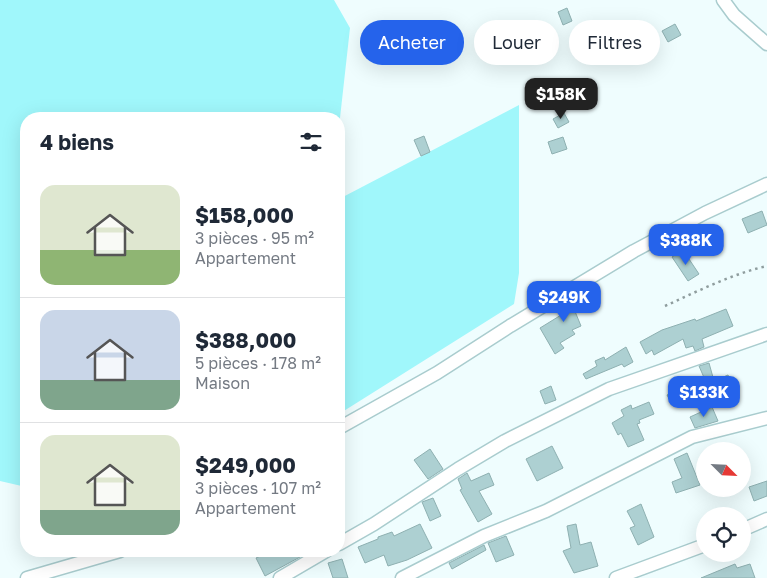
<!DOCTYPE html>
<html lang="fr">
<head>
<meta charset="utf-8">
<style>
	:root { --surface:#fff; --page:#f6f6f7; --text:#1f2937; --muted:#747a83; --line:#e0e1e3; --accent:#2563eb }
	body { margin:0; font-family:"Golos Text",sans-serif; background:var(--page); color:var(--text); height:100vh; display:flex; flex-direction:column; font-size:19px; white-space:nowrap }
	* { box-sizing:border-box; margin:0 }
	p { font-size:16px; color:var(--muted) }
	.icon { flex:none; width:28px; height:28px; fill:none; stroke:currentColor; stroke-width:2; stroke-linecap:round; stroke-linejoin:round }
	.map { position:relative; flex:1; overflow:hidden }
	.side { position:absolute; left:20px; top:112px; width:325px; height:445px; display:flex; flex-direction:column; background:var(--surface); border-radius:20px; box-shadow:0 5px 20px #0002 }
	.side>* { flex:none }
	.hud { position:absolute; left:360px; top:20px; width:331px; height:45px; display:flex; gap:10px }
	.needle { width:32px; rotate:114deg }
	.controls { position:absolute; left:696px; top:442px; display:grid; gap:10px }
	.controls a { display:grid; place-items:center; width:55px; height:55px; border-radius:50%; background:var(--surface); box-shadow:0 5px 20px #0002; font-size:25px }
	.price { position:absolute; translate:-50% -42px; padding:0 11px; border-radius:10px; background:var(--accent); color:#fff; font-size:16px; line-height:32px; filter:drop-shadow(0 1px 2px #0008) }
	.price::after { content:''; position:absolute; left:50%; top:30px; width:15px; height:11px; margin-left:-8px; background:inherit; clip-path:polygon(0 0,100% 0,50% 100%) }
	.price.on { background:#222; color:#fff }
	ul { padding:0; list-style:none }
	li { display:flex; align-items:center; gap:15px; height:125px; padding:0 20px }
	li+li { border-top:1px solid var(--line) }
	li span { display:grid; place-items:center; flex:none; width:140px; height:100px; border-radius:15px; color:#555 }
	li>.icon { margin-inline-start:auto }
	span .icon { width:60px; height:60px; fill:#fffc; stroke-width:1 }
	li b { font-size:21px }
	h2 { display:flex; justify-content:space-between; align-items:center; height:60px; padding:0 20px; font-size:21px }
	.tag { padding:0 18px; border-radius:22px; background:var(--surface); box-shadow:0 5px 20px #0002; font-size:18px; line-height:45px }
	.tag.on { background:var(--accent); color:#fff }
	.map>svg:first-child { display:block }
</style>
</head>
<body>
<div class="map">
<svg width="767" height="578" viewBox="0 0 767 578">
	<rect width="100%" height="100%" fill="#effdfe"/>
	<!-- green -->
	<path fill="#a0f7fb" d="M0 0H334L350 28 339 127V119H26V487L0 481Z
		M519 105V273L514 304 339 414V199Z"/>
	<!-- building -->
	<path fill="#add0d2" stroke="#8eb0b1" d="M567 8 572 21 563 25 558 12Z
		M675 24 681 35 668 42 662 31Z
		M564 113 569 122 558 128 553 119Z
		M424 136 430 152 421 156 414 140Z
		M563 137 567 149 552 154 548 142Z
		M762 211 767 225 748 233 742 219Z
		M683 250 699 274 688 281 672 257Z
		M583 291 588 302 574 309 581 326 572 330 575 334 560 343 564 348 555 354 540 328 566 312 562 304Z
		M726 309 733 326 702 339 704 347 695 351 693 346 686 348 683 339 654 355 652 350 646 354 640 342 662 330 695 319 696 321Z
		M626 347 633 362 624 367 622 364 586 379 583 374 597 366 595 361 604 357 605 360Z
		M709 363 714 381 728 375 736 393 715 403 699 366Z
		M551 386 556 400 545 404 540 391Z
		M677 390 682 399 672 404 667 395Z
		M649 402 654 414 639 420 640 423 637 424 644 440 628 447 621 433 618 435 612 423 624 416 621 410 631 405 632 409Z
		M712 407 718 421 695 428 690 417Z
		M552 446 563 468 537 481 526 459Z
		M430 449 443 469 428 479 414 460Z
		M687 453 700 485 676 493 672 482 682 478 674 459Z
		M467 473 471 481 489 473 494 485 479 491 492 514 478 522 460 490 462 489 458 479Z
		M767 481V496L754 501 749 487Z
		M433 498 441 516 430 521 422 502Z
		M641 504 654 537 638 545 630 528 635 526 627 511Z
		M420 524 432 548 407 560 388 566 384 555 365 563 358 547 378 539V537L392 532 394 536Z
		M576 524 580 545 591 542 598 566 574 573 563 551 571 548 567 526Z
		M506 536 514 555 496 562 488 543Z
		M484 545 486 550 452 569 449 563Z
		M271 551H298L300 557 265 576 256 558Z
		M342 559 348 578H333L328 563Z
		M735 564 737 568 750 564 755 578H701Z"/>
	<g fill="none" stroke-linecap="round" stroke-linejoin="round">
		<!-- minor casing -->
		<g stroke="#a9ccce" stroke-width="15">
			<path id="minor" d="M723 0 734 15 767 44
				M339 428 437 373 510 326 634 251 705 213 767 184
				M742 530 767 519
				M339 544 374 524 458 469 505 441 609 389 767 334
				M27 578 120 551
				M280 578 326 551
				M402 578 484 536 546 511 692 437 767 418
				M616 578 705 545"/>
		</g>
		<!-- path -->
		<path stroke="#8f9d9e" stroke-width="2.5" stroke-dasharray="2.5 4" stroke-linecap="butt" d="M665 306C698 291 732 274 767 266"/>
		<!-- minor -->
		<use href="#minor" stroke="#fff" stroke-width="12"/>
	</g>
</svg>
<div class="controls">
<a><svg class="needle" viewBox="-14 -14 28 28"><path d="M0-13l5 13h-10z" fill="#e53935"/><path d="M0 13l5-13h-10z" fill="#747a83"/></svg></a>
<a><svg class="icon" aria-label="locate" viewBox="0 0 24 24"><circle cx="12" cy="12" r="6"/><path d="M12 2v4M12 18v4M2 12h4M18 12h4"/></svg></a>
</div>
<b class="price on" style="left:561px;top:120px">$158K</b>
<b class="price" style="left:686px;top:266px">$388K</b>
<b class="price" style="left:564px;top:323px">$249K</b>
<b class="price" style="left:704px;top:418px">$133K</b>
<div class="hud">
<a class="tag on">Acheter</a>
<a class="tag">Louer</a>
<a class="tag">Filtres</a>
</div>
<section class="side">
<h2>4 biens<svg class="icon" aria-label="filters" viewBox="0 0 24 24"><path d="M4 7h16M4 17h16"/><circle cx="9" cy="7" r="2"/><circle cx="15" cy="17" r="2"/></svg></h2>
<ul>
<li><span style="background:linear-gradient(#dfe7d0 65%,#8fb573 0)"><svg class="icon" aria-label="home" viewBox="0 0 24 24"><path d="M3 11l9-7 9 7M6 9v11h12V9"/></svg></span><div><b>$158,000</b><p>3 pièces · 95 m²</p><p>Appartement</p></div></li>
<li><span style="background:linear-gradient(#c9d6e8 70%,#7fa58c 0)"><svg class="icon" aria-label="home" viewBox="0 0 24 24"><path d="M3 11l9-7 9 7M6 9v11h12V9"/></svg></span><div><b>$388,000</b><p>5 pièces · 178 m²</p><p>Maison</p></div></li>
<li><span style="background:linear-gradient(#dfe7d0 75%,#7fa58c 0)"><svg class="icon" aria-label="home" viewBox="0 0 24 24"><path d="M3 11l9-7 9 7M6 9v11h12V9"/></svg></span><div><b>$249,000</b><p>3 pièces · 107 m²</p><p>Appartement</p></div></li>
</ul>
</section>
</div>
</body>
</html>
